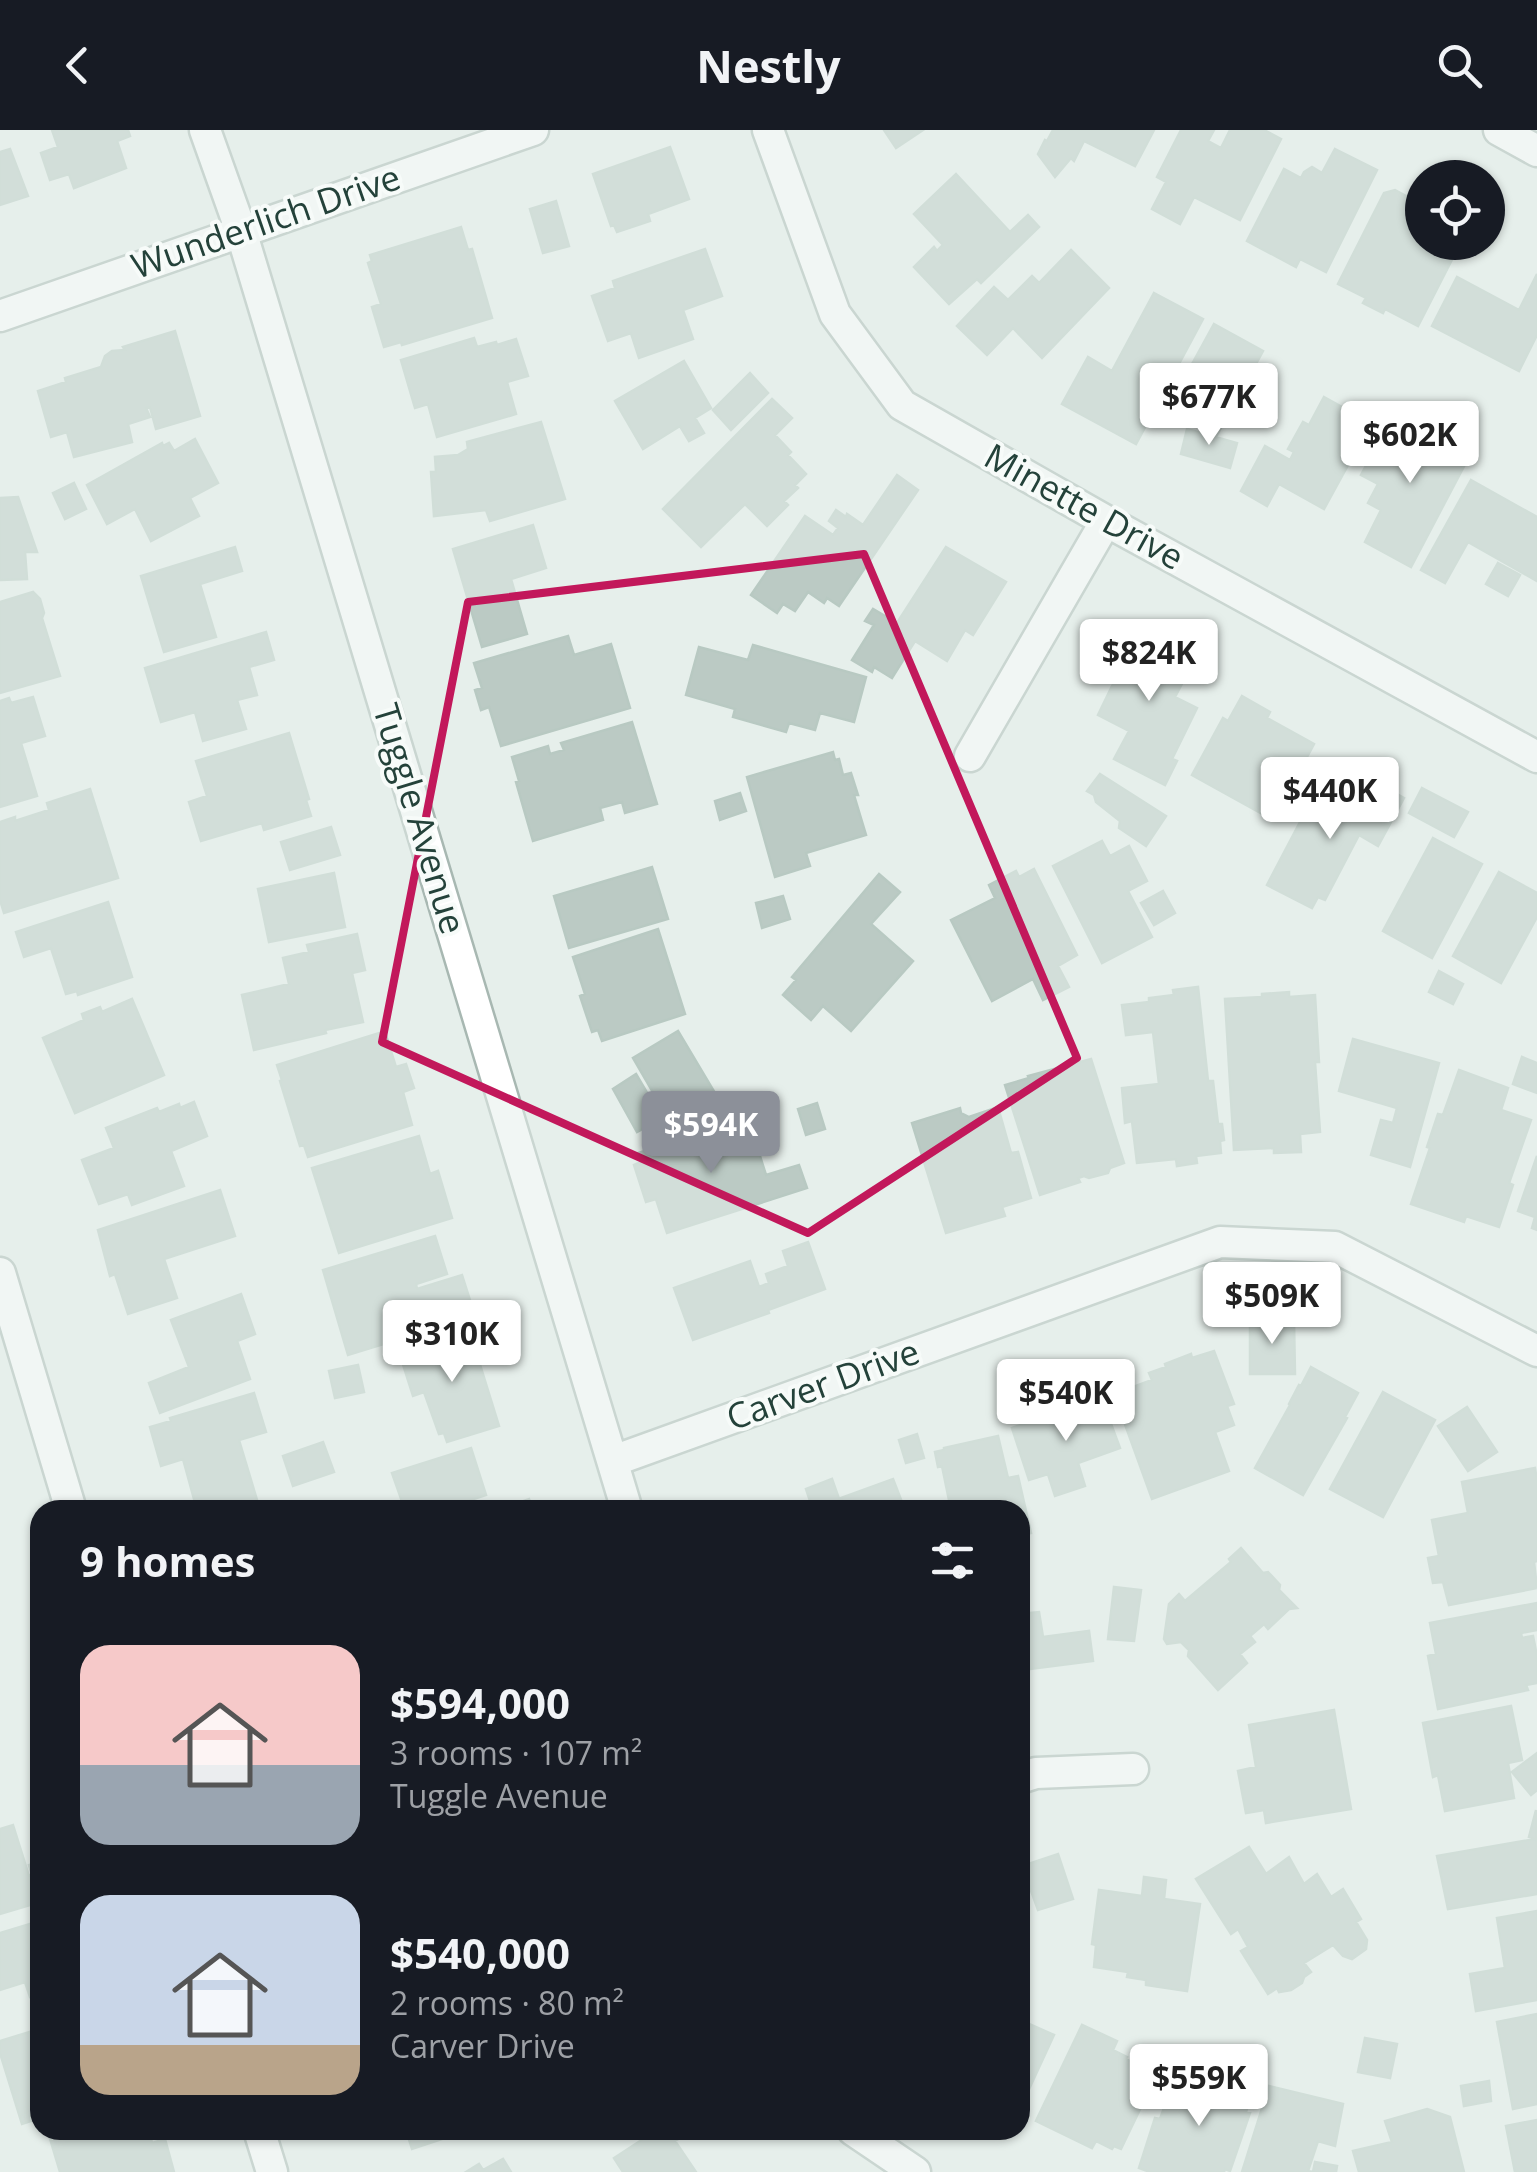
<!DOCTYPE html>
<html lang="en">
<head>
<meta charset="utf-8">
<style>
	:root { --surface:#171b24; --page:#20242c; --text:#f1f3f6; --muted:#9ea1a6; --accent:#8c9099 }
	body { margin:0; font-family:"Open Sans",sans-serif; background:var(--page); color:var(--text); height:100vh; display:flex; flex-direction:column; font-size:38px; white-space:nowrap }
	* { box-sizing:border-box; margin:0 }
	p { font-size:32px; color:var(--muted) }
	.icon { flex:none; width:55px; height:55px; fill:none; stroke:currentColor; stroke-width:2; stroke-linecap:round; stroke-linejoin:round }
	.map { position:relative; flex:1; overflow:hidden }
	.details { position:absolute; left:30px; top:1370px; width:1000px; height:640px; display:flex; flex-direction:column; background:var(--surface); border-radius:30px; box-shadow:0 2px 8px #0004 }
	.details>* { flex:none }
	.tools { position:absolute; left:1405px; top:30px; display:grid; gap:20px }
	.tools a { display:grid; place-items:center; width:100px; height:100px; border-radius:50%; background:var(--surface); box-shadow:0 2px 8px #0004; font-size:50px }
	.price { position:absolute; translate:-50% -85px; padding:0 22px; border-radius:10px; background:#fff; color:#222; font-size:32px; line-height:65px; filter:drop-shadow(0 2px 5px #0008) }
	.price::after { content:''; position:absolute; left:50%; top:60px; width:30px; height:22px; margin-left:-15px; background:inherit; clip-path:polygon(0 0,100% 0,50% 100%) }
	.price.active { background:var(--accent); color:#fff }
	ul { padding:0; list-style:none }
	li { display:flex; align-items:center; gap:30px; height:250px; padding:0 50px }
	li span { display:grid; place-items:center; flex:none; width:280px; height:200px; border-radius:30px; color:#555 }
	li>.icon { margin-inline-start:auto }
	span .icon { width:120px; height:120px; fill:#fffc; stroke-width:1 }
	li b { font-size:42px }
	h2 { display:flex; justify-content:space-between; align-items:center; height:120px; padding:0 50px; font-size:42px }
	header { display:flex; justify-content:space-between; align-items:center; height:130px; padding:0 50px; background:var(--surface); font-size:45px; font-weight:700 }
	.map>svg:first-child { display:block }
</style>
</head>
<body>
<header><svg class="icon" aria-label="back" viewBox="0 0 24 24"><path d="M15 5l-7 7 7 7"/></svg>Nestly<svg class="icon" aria-label="search" viewBox="0 0 24 24"><circle cx="10" cy="10" r="6"/><path d="M15 15l6 6"/></svg></header>
<div class="map">
<svg width="1537" height="2042" viewBox="0 0 1537 2042">
	<rect width="100%" height="100%" fill="#e6efeb"/>
	<!-- building -->
	<path fill="#bbcac4" stroke="#b8c9c2" stroke-width="2.5" d="M52 0H128L130 6 117 11 126 38 74 58 69 44 50 50 41 23 58 17Z
		M884 0H923L896 18Z
		M1053 0H1154L1135 36 1084 11 1074 31 1071 28 1055 47 1038 24 1045 10 1047 11Z
		M1181 0H1214L1208 11 1221 18 1230 0H1264L1281 9 1240 90 1194 67 1180 94 1152 79 1166 52 1157 47Z
		M670 17 689 69 648 84 650 91 617 102 614 95 611 96 593 44Z
		M10 19 28 66 0 75V22Z
		M1335 19 1377 40 1326 142 1300 129 1296 137 1247 111 1284 39 1301 48 1304 42 1312 37 1322 43Z
		M956 44 1010 102 1028 85 1039 97 981 153 977 149 949 174 914 137 934 117 937 121 943 115 914 84Z
		M1395 60 1408 67 1410 73 1422 78V112H1461L1418 196 1385 179 1383 183 1363 173 1366 168 1338 154 1384 63Z
		M556 71 569 116 543 123 530 79Z
		M461 97 468 120 472 119 492 188 402 215 401 212 384 217 372 177 381 174 368 133 372 131 370 125Z
		M705 119 722 166 683 180 693 209 639 228 631 203 608 211 592 166 615 158 613 151Z
		M1071 120 1109 158 1042 228 1013 198 987 225 957 196 994 157 1008 170 1032 146 1039 153Z
		M1537 144V205L1519 241 1432 196 1457 147 1519 180Z
		M1154 163 1203 189 1136 314 1062 274 1088 227 1112 241Z
		M1214 194 1263 221 1217 305 1168 278Z
		M175 201 200 286 156 299 150 277 146 278 150 287 128 294 132 312 74 327 67 302 51 307 38 261 66 252 65 248 101 237 105 226 112 221 125 220 123 217Z
		M474 208 477 217 496 212 497 215 516 209 528 246 507 252 516 284 437 307 428 274 415 278 401 230Z
		M684 231 711 278 695 288 704 303 689 311 680 296 643 319 615 271Z
		M750 243 768 263 731 300 713 280Z
		M1324 267 1371 293 1324 379 1279 354 1267 376 1241 361 1265 316 1290 330 1294 322 1288 319 1303 292 1309 295Z
		M772 269 792 288 775 305 791 322 788 325 806 344 795 355 798 358 784 371 788 375 767 396 745 374 701 417 663 379Z
		M1395 282 1471 323 1411 437 1365 412 1381 380 1368 373 1378 354 1361 345Z
		M541 292 565 369 490 391 486 380 434 386 431 342H436L435 327 458 325 468 319 467 312Z
		M1187 299 1237 313 1230 338 1181 324Z
		M195 309 218 353 190 368 199 386 151 411 135 379 107 394 87 355 162 313 163 316 169 313 174 321Z
		M897 345 918 360 839 476 827 468 824 473 808 462 795 481 783 474 777 483 751 465 805 386 833 405 838 398 829 391 836 380 846 387 847 384 863 395Z
		M1471 350 1537 387V451L1468 412 1445 453 1421 440Z
		M74 353 86 379 65 389 53 363Z
		M18 367 37 422H25L27 449 0 450V368Z
		M533 395 546 438 511 449 527 504 482 517 453 419Z
		M235 417 242 441 200 454 216 507 164 522 141 446Z
		M946 417 1006 452 973 505 965 500 947 531 915 511 892 548 874 537 872 542 852 530 874 495 865 491 873 479 897 493Z
		M1498 433 1520 445 1508 466 1486 454Z
		M33 462 40 469 44 483 42 488 60 546 0 563V472Z
		M266 502 274 530 249 537 257 565 237 570 246 599 203 611 195 582 161 592 145 538Z
		M1146 502 1196 527 1175 567 1197 578 1172 629 1177 631 1165 655 1114 629 1129 601 1098 585 1113 554 1104 549 1127 503 1142 510Z
		M568 506 574 525 611 514 630 578 501 616 489 577 481 580 475 560 482 558 474 533Z
		M753 515 866 547 854 592 820 583 815 600 789 593 786 602 733 587 735 579 686 565 699 517 748 530Z
		M1242 566 1270 582 1267 588 1314 614 1273 690 1192 645 1223 588 1228 591Z
		M33 567 45 606 21 613 37 666 0 677V571L9 568 11 573Z
		M632 592 657 674 625 683 622 672 600 678 603 690 533 711 516 652 519 651 512 627 548 616 550 624 564 620 561 613Z
		M289 603 309 669 306 670 311 686 264 700 262 693 201 711 189 672 207 666 196 631Z
		M833 622 835 630 839 629 843 645 851 643 858 665H854L866 705 806 723 810 736 775 747 747 647Z
		M1100 644 1166 686 1146 716 1119 698 1120 691 1096 672 1094 665 1087 661Z
		M1377 653 1404 668 1378 716 1359 705 1325 770 1318 767 1312 778 1267 755 1319 656 1364 679Z
		M1422 658 1468 682 1454 707 1409 683Z
		M90 659 118 748 4 783 0 770V692L15 687V691L49 680 47 673Z
		M740 663 746 681 720 690 715 671Z
		M331 697 340 725 290 740 281 712Z
		M1433 708 1482 734 1432 828 1383 801Z
		M1102 711 1110 726 1129 716 1147 751 1128 761 1152 807 1102 833 1053 736Z
		M652 737 668 789 569 818 554 766Z
		M1034 739 1077 825 1058 836 1069 857 1043 870 1033 849 992 871 951 790 995 768 989 755 1016 741 1019 747Z
		M1499 742 1537 763V787L1501 853 1453 826Z
		M334 743 345 797 269 812 258 759Z
		M879 744 900 762 871 794 913 831 851 901 823 876 811 890 783 865 796 850 792 847Z
		M1163 761 1175 783 1154 795 1141 773Z
		M783 766 790 789 762 798 756 773Z
		M108 772 132 847 78 865 77 861 66 864 51 818 24 827 16 802Z
		M658 799 685 884 602 911 598 900 592 902 580 866 585 864 573 827Z
		M357 804 365 840 352 843 363 892 325 900 326 903 254 920 242 865 289 854 283 828 309 822 307 815Z
		M1439 841 1463 854 1453 874 1429 862Z
		M1198 857 1208 951H1213L1218 994H1222L1224 1010 1220 1011 1221 1023 1196 1026 1197 1033 1177 1036 1176 1029 1137 1033 1132 991 1125 993 1122 958 1159 954 1153 902 1126 905 1122 875 1149 872V868L1174 865 1173 860Z
		M1289 862V867L1315 865 1319 932H1315L1320 1002 1300 1004 1301 1022 1274 1023V1018L1234 1020 1225 869 1262 867V864Z
		M132 869 164 945 75 983 43 908 84 890 82 884 100 877 102 882Z
		M678 901 715 963 669 990 633 928Z
		M379 903 380 907 386 905 396 937 406 934 414 958 403 962 412 995 308 1027 304 1015 300 1016 280 951 282 950 277 935Z
		M1353 909 1439 933 1410 1037 1371 1025 1381 990 1393 993 1397 978 1339 961Z
		M1522 927 1537 933V963L1513 954Z
		M1091 929 1124 1033 1110 1038 1108 1043 1089 1048 1084 1046 1078 1048 1080 1052 1040 1065 1005 955 1029 948 1028 946Z
		M1459 940 1508 958 1501 980 1531 990 1509 1053 1513 1055 1499 1097 1466 1086 1464 1092 1411 1074 1430 1018 1427 1017 1438 984 1443 985Z
		M636 944 662 988 637 1002 613 959Z
		M194 972 207 1006 171 1021 184 1056 132 1075 128 1064 99 1074 82 1030 114 1018 106 998 157 978 159 982 179 974 180 978Z
		M817 973 825 999 806 1005 798 979Z
		M998 977 1011 1023 1018 1022 1031 1068 1002 1077 1005 1086 946 1103 912 993 960 978 961 983 969 987Z
		M748 988 766 1045 799 1035 807 1058 667 1103 656 1069 646 1072 634 1035 641 1032 638 1023Z
		M419 1006 430 1044 438 1041 452 1088 339 1123 312 1038Z
		M1537 1026V1100L1532 1098 1535 1087 1518 1081Z
		M220 1060 235 1106 164 1129 177 1168 128 1184 115 1144 110 1146 98 1100Z
		M435 1106 447 1144 416 1154 417 1159 462 1145 475 1186 348 1225 323 1140Z
		M808 1112 825 1159 768 1180 769 1183 693 1210 674 1158 750 1131 759 1157 769 1153 766 1144 788 1136 783 1121Z
		M241 1164 255 1204 237 1211 250 1249 160 1283 149 1253 189 1237 171 1190Z
		M1294 1190 1295 1244H1250V1191Z
		M469 1199 499 1296 447 1312 444 1303 439 1304 424 1262 413 1266 400 1225 418 1219 417 1215Z
		M1214 1221 1234 1274 1227 1276 1234 1295 1215 1302 1229 1341 1152 1369 1114 1264 1152 1250 1149 1243 1166 1237 1165 1234 1191 1224 1192 1228Z
		M358 1235 364 1262 335 1268 329 1241Z
		M1311 1237 1358 1263 1345 1287 1347 1288 1303 1365 1255 1338 1290 1275 1289 1274 1299 1255 1301 1256Z
		M1383 1262 1435 1290 1383 1387 1330 1359Z
		M254 1263 266 1302 239 1310 257 1370 225 1380H197L183 1329 161 1336 150 1297 171 1291 170 1288Z
		M1101 1267 1120 1318 1078 1333 1085 1356 1055 1366 1048 1344 1029 1350 1012 1298Z
		M1467 1277 1497 1322 1468 1341 1438 1296Z
		M917 1304 924 1328 906 1333 899 1310Z
		M998 1306 1008 1348 1018 1346 1031 1403 1020 1405V1380H951L942 1336 938 1337 935 1322 944 1320V1318Z
		M323 1312 334 1342 293 1356 283 1326Z
		M471 1318 486 1365 441 1380H405L392 1343Z
		M1535 1338 1537 1351V1431L1534 1432 1537 1458 1449 1475 1443 1452 1433 1453 1428 1428 1439 1426 1432 1390 1468 1383 1462 1352Z
		M832 1349 843 1380H813L806 1359Z
		M893 1349 905 1380H846L841 1368Z
		M529 1369 533 1380H498Z
		M1241 1418 1263 1443 1268 1442 1280 1455 1279 1460 1297 1478 1289 1479 1268 1499 1264 1494 1250 1506 1255 1512 1240 1524 1247 1533 1218 1560 1188 1526 1189 1520 1181 1512 1167 1514 1164 1509 1169 1474 1179 1464 1185 1471 1231 1432 1229 1429Z
		M1114 1457 1141 1460 1134 1511 1108 1509Z
		M1537 1473V1500L1521 1503 1522 1508 1533 1506 1537 1526V1553L1526 1555 1528 1560 1438 1579 1428 1526 1436 1524 1430 1493Z
		M1039 1482 1043 1507 1089 1501 1093 1531 1022 1540 1025 1560 1020 1561V1484Z
		M1511 1576 1522 1630 1508 1633 1514 1668 1445 1681 1438 1645 1433 1647 1423 1593Z
		M1334 1580 1351 1679 1266 1693 1264 1680 1246 1683 1238 1641 1256 1637 1249 1595Z
		M1537 1623V1660L1531 1665 1512 1642Z
		M1536 1680 1537 1764 1448 1779 1437 1726 1535 1709 1529 1707Z
		M13 1695 29 1746 32 1745 29 1735 40 1732V1772L0 1784V1699Z
		M1249 1717 1266 1744 1289 1727 1304 1754 1317 1744 1331 1767 1343 1759 1361 1789 1356 1792 1367 1810 1366 1819 1352 1829 1343 1826 1333 1815 1304 1833 1311 1842 1304 1847 1302 1853 1291 1860 1279 1862 1277 1858 1268 1864 1241 1821 1248 1817 1238 1799 1231 1804 1196 1749Z
		M1058 1724 1073 1769 1038 1780 1022 1736Z
		M1144 1747 1166 1750 1164 1769 1200 1774 1187 1861 1146 1855V1850L1127 1847 1128 1842 1094 1837 1096 1815 1092 1814 1099 1760 1142 1766Z
		M1537 1781V1870L1476 1881 1470 1844 1505 1838 1497 1788Z
		M40 1791V1864L30 1867 25 1852 0 1860V1803Z
		M1537 1884V1974L1513 1979 1497 1892Z
		M1020 1890 1054 1905 1024 1970H1020Z
		M1082 1895 1117 1911 1113 1920 1127 1927 1126 1929 1142 1937 1141 1941 1155 1948 1121 2019 1114 2016 1112 2019 1096 2011 1092 2018 1036 1991Z
		M36 1900 40 1908V1988L22 1994 0 1923V1911Z
		M1365 1908 1397 1914 1390 1948 1358 1942Z
		M1230 1949 1254 1957 1246 1982 1250 1983 1230 2041 1225 2039 1224 2042H1150L1139 2038 1155 1988 1160 1989 1173 1953 1194 1960 1197 1951 1219 1959 1222 1950 1229 1952Z
		M1489 1951 1491 1971 1464 1976 1461 1956Z
		M1269 1956 1343 1974 1335 2016 1318 2011 1308 2041 1313 2042H1242Z
		M1427 1979 1450 1987 1464 2042H1359L1353 2021 1392 2012 1385 1991Z
		M1537 1990V2042H1515L1506 1996Z
		M53 2000H149L152 2013 165 2009 174 2042H60L48 2002Z
		M406 2000H469L412 2019Z
		M657 2000H693L675 2011 696 2042H623L614 2028Z
		M503 2029 511 2042H466L479 2034 483 2040Z
		M1315 2032 1337 2036 1336 2042H1313Z"/>
	<g fill="none" stroke-linecap="round" stroke-linejoin="round">
		<!-- minor casing -->
		<g stroke="#a8b8b2" stroke-width="35">
			<path id="minor" d="M205 0 241 101 627 1380
				M768 0 835 184 902 275 1106 391 1537 627
				M1499 0 1537 21
				M0 186 533 0
				M970 626 1106 391
				M0 1143 71 1380
				M613 1331 1220 1112 1335 1117 1537 1221
				M1020 1648 1036 1643 1133 1639
				M259 2000 272 2042
				M853 2000 915 2042"/>
		</g>
		<!-- minor -->
		<use href="#minor" stroke="#fff" stroke-width="30"/>
	</g>
	<!-- marked area -->
	<path d="M0 0H1537V2042H0ZM864 424 1077 928 808 1103 382 912 468 472Z" fill="#e6efeb" fill-opacity=".55" fill-rule="evenodd"/>
	<path fill="none" stroke="#c2185b" stroke-width="8" stroke-linejoin="round" d="M864 424 1077 928 808 1103 382 912 468 472Z"/>
	<g text-anchor="middle" stroke-width="8" stroke-linejoin="round" paint-order="stroke">
		<!-- street labels -->
		<g font-size="35" fill="#24423a" stroke="#f7fbf9">
			<text transform="translate(266 92) rotate(-19)" y="12">Wunderlich Drive</text>
			<text transform="translate(1084 377) rotate(29)" y="12">Minette Drive</text>
			<text transform="translate(419 689) rotate(73)" y="12">Tuggle Avenue</text>
			<text transform="translate(823 1255) rotate(-20)" y="12">Carver Drive</text>
		</g>
	</g>
</svg>
<div class="tools">
<a><svg class="icon" aria-label="locate" viewBox="0 0 24 24"><circle cx="12" cy="12" r="6"/><path d="M12 2v4M12 18v4M2 12h4M18 12h4"/></svg></a>
</div>
<b class="price" style="left:1209px;top:318px">$677K</b>
<b class="price" style="left:1410px;top:356px">$602K</b>
<b class="price" style="left:1149px;top:574px">$824K</b>
<b class="price" style="left:1330px;top:712px">$440K</b>
<b class="price active" style="left:711px;top:1046px">$594K</b>
<b class="price" style="left:1272px;top:1217px">$509K</b>
<b class="price" style="left:452px;top:1255px">$310K</b>
<b class="price" style="left:1066px;top:1314px">$540K</b>
<b class="price" style="left:1199px;top:1999px">$559K</b>
<section class="details">
<h2>9 homes<svg class="icon" aria-label="filters" viewBox="0 0 24 24"><path d="M4 7h16M4 17h16"/><circle cx="9" cy="7" r="2"/><circle cx="15" cy="17" r="2"/></svg></h2>
<ul>
<li><span style="background:linear-gradient(#f6c9c9 60%,#9aa5b1 0)"><svg class="icon" aria-label="home" viewBox="0 0 24 24"><path d="M3 11l9-7 9 7M6 9v11h12V9"/></svg></span><div><b>$594,000</b><p>3 rooms · 107 m²</p><p>Tuggle Avenue</p></div></li>
<li><span style="background:linear-gradient(#c9d6e8 75%,#b9a48a 0)"><svg class="icon" aria-label="home" viewBox="0 0 24 24"><path d="M3 11l9-7 9 7M6 9v11h12V9"/></svg></span><div><b>$540,000</b><p>2 rooms · 80 m²</p><p>Carver Drive</p></div></li>
</ul>
</section>
</div>
</body>
</html>
